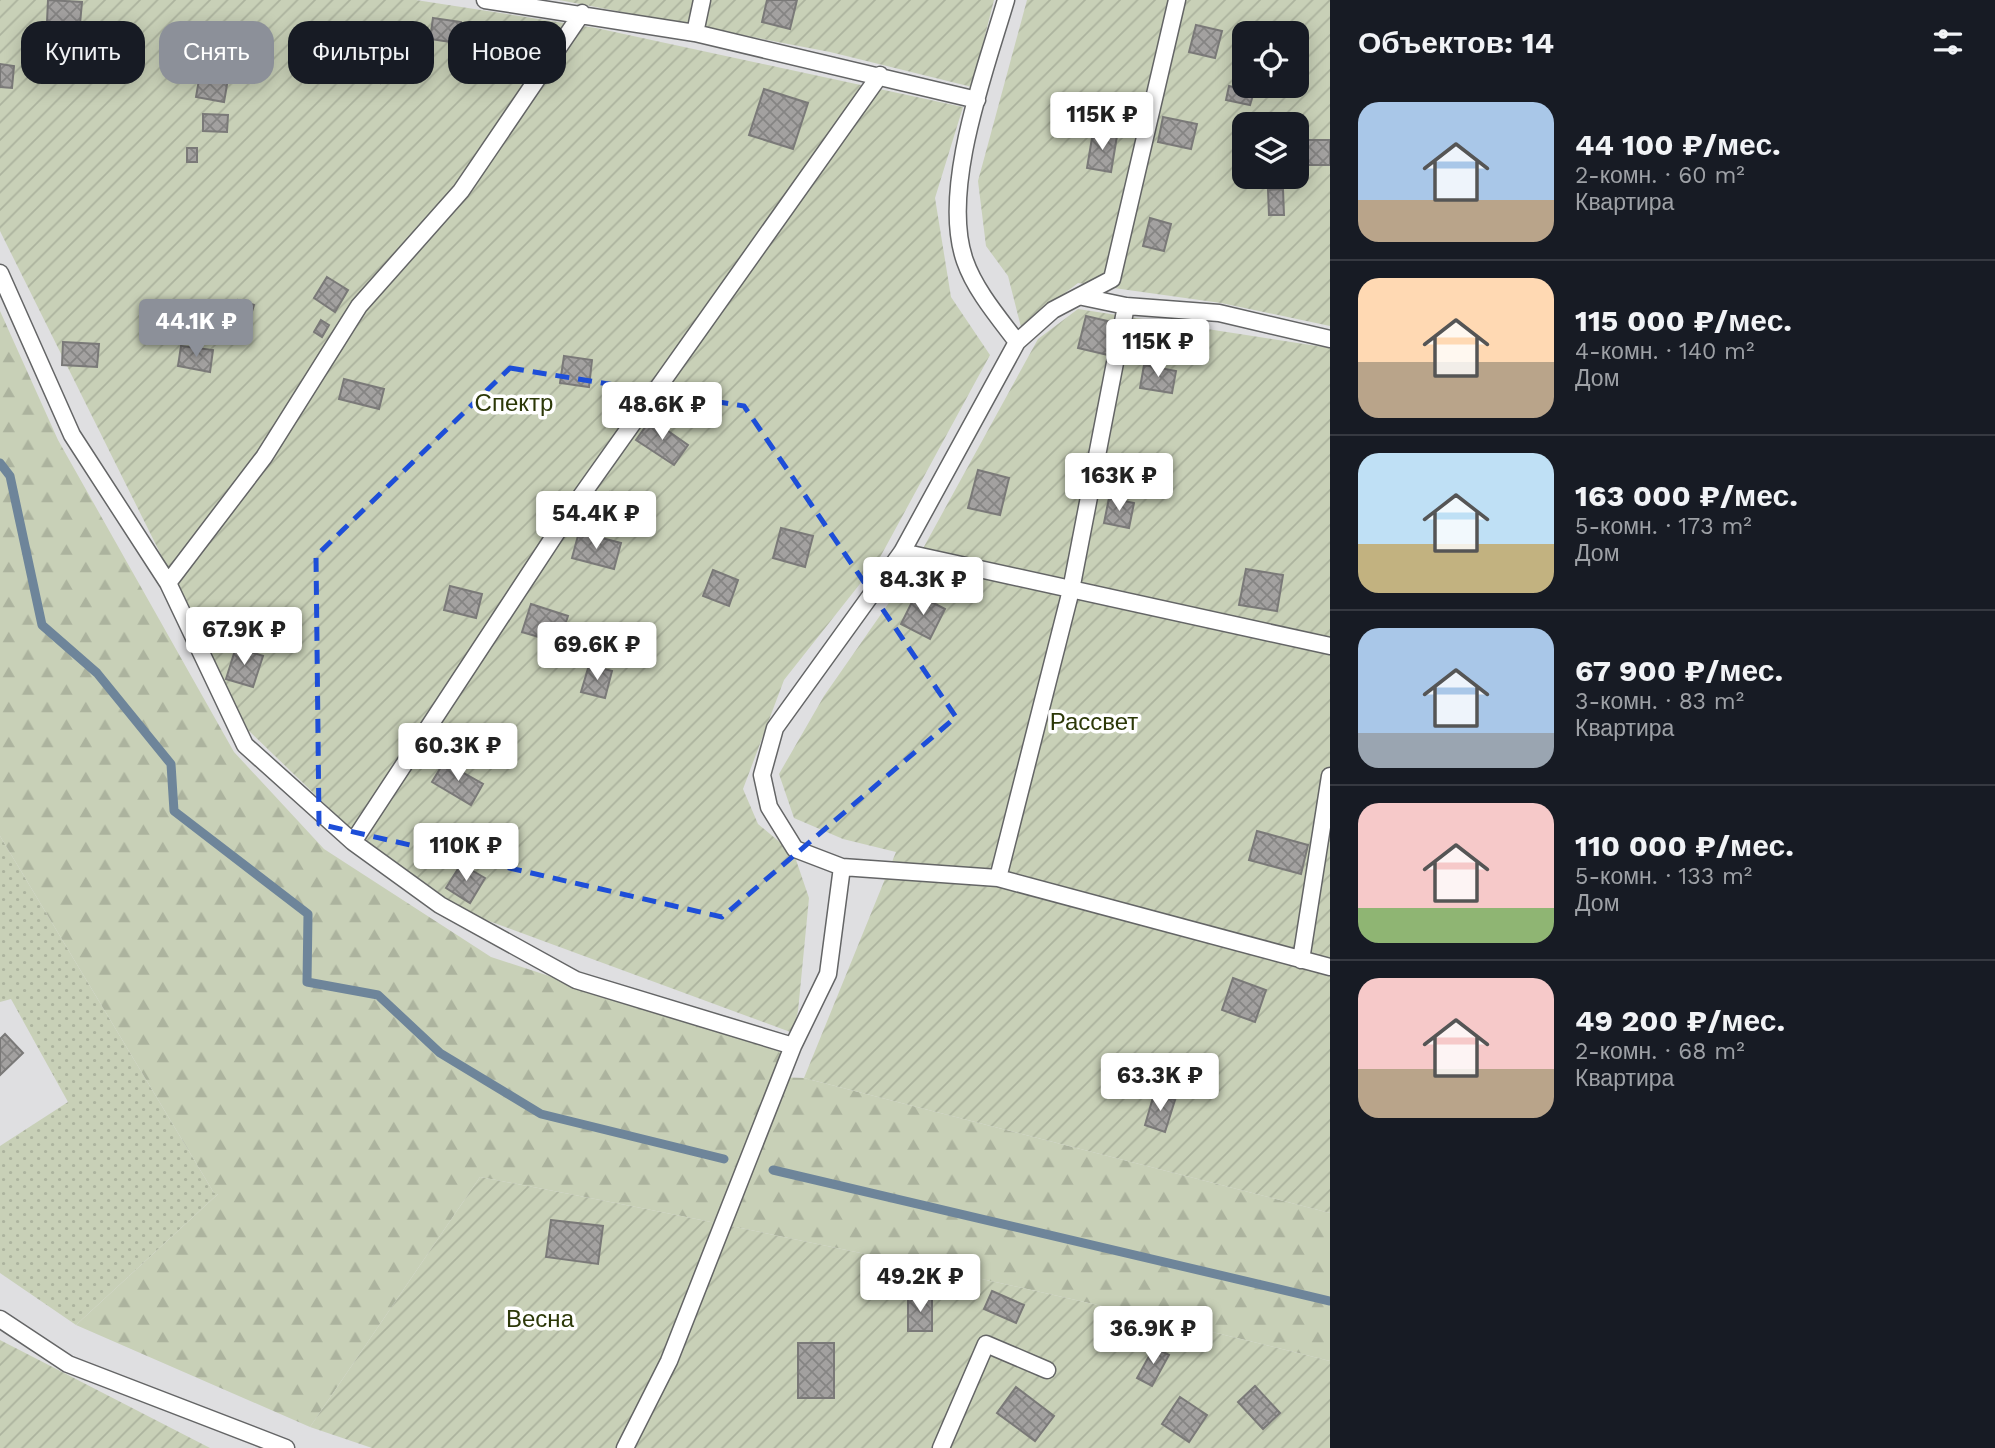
<!DOCTYPE html>
<html lang="ru">
<head>
<meta charset="utf-8">
<style>
	:root { --surface:#171b24; --page:#20242c; --text:#f1f3f6; --muted:#9ea1a6; --line:#363941; --accent:#8c9099 }
	body { margin:0; font-family:"Work Sans",sans-serif; background:var(--page); color:var(--text); height:100vh; display:flex; flex-direction:column; font-size:26px; white-space:nowrap }
	* { box-sizing:border-box; margin:0 }
	p { font-size:23px; color:var(--muted) }
	.icon { flex:none; width:38px; height:38px; fill:none; stroke:currentColor; stroke-width:2; stroke-linecap:round; stroke-linejoin:round }
	.map { position:relative; flex:1; overflow:hidden }
	.drawer { display:flex; flex-direction:column; background:var(--surface); width:665px }
	.drawer>* { flex:none }
	.top-card { position:absolute; left:21px; top:21px; width:665px; height:63px; display:flex; gap:14px }
	.fabs { position:absolute; left:1232px; top:21px; display:grid; gap:14px }
	.fabs a { display:grid; place-items:center; width:77px; height:77px; border-radius:14px; background:var(--surface); box-shadow:0 4px 18px #0003; font-size:35px }
	.price { position:absolute; translate:-50% -60px; padding:0 16px; border-radius:7px; background:#fff; color:#222; font-size:23px; line-height:46px; filter:drop-shadow(0 2px 4px #0008) }
	.price::after { content:''; position:absolute; left:50%; top:42px; width:21px; height:16px; margin-left:-10px; background:inherit; clip-path:polygon(0 0,100% 0,50% 100%) }
	.price.active { background:var(--accent); color:#fff }
	ul { padding:0; list-style:none }
	li { display:flex; align-items:center; gap:21px; height:175px; padding:0 28px }
	li+li { border-top:2px solid var(--line) }
	li span { display:grid; place-items:center; flex:none; width:196px; height:140px; border-radius:21px; color:#555 }
	li>.icon { margin-inline-start:auto }
	span .icon { width:84px; height:84px; fill:#fffc; stroke-width:1 }
	li b { font-size:30px }
	h2 { display:flex; justify-content:space-between; align-items:center; height:84px; padding:0 28px; font-size:30px }
	.tag { padding:0 24px; border-radius:21px; background:var(--surface); box-shadow:0 4px 18px #0003; font-size:24px; line-height:63px }
	.tag.active { background:var(--accent); color:#fff }
	main { display:flex; flex:1; min-height:0 }
	.map>svg:first-child { display:block }
</style>
</head>
<body>
<main>
<div class="map">
<svg width="1330" height="1448" viewBox="0 0 1330 1448">
	<defs>
		<pattern id="grass-dots" width="8" height="8" patternUnits="userSpaceOnUse" patternTransform="scale(1.75)"><rect width="8" height="8" fill="#c8d0b7"/><path d="M2 2h.1M6 6h.1" fill="none" stroke="#acb39e" stroke-width="1.8" stroke-linecap="round"/></pattern>
		<pattern id="forest-firs" width="22" height="20" patternUnits="userSpaceOnUse" patternTransform="scale(1.75)"><rect width="22" height="20" fill="#c8d0b7"/><path d="M5 1l3.5 6h-7zM16 11l3.5 6h-7z" fill="#acb39e"/></pattern>
		<pattern id="garden-furrows" width="10" height="10" patternUnits="userSpaceOnUse" patternTransform="scale(1.75)"><rect width="10" height="10" fill="#c8d0b7"/><path d="M-1 1l2-2M0 10L10 0M9 11l2-2" fill="none" stroke="#acb39e"/></pattern>
		<pattern id="building-cross-hatch" width="8" height="8" patternUnits="userSpaceOnUse" patternTransform="scale(1.75)"><rect width="8" height="8" fill="#a3a1a0"/><path d="M0 0l8 8M0 8l8-8" fill="none" stroke="#858483"/></pattern>
	</defs>
	<rect width="100%" height="100%" fill="#dfdfe1"/>
	<!-- grass -->
	<path fill="url(#grass-dots)" d="M0 836 214 1193H219L76 1325 0 1273V1146L68 1102 11 999 0 1002Z"/>
	<!-- forest -->
	<path fill="url(#forest-firs)" d="M0 311 58 440 234 752 324 849 491 957 781 1052 776 1077 804 1078 1330 1213V1361C1049 1290 765 1231 480 1177L310 1427 76 1325 218 1194 214 1193 0 836Z"/>
	<!-- garden -->
	<path fill="url(#garden-furrows)" fill-rule="evenodd" d="M0 0H416L596 28 963 107 935 198 951 297 990 355 878 561 784 680 743 789 758 824 794 854 809 898 798 1011 793 1033 467 913 353 831 248 730 0 231Z
		M559 0H994L972 87 830 52Z
		M1027 0H1330V326L1221 303 1078 283 1021 327 1008 276 986 246 978 181ZM1244 33H1297V86H1244ZM1244 124H1297V177H1244Z
		M1078 309 1330 348V1213L804 1078 896 852 843 839 794 818 779 774 824 696 909 574 1038 339Z
		M480 1177C765 1231 1049 1290 1330 1361V1448H372L310 1427Z
		M0 1340 210 1448H0Z"/>
	<g fill="none" stroke-linecap="round" stroke-linejoin="round">
		<!-- stream -->
		<path stroke="#6e859a" stroke-width="9" d="M0 463 10 476 42 625 97 673 171 764 174 811 308 914 307 982 378 995 440 1053 541 1114 724 1159
			M773 1170 1330 1301"/>
	</g>
	<!-- building -->
	<path fill="url(#building-cross-hatch)" stroke="#7a7978" stroke-width="2" d="M48 0 82 2 80 24 47 22Z
		M767 0H797L790 29 762 22Z
		M433 18 461 22 458 43 430 39Z
		M1196 25 1222 31 1215 58 1189 52Z
		M486 27 509 34 496 73 474 66Z
		M358 49 385 54 380 83 352 78Z
		M0 64 14 66 12 88 0 87Z
		M200 74 228 79 224 102 196 97Z
		M1229 86 1254 92 1250 105 1226 100Z
		M764 89 808 103 793 149 749 135Z
		M1095 101 1128 104 1126 121 1093 118Z
		M203 114 228 115 227 132 203 131Z
		M1163 117 1197 124 1191 149 1158 142Z
		M1093 132 1117 136 1111 172 1087 168Z
		M1303 140H1330V165H1303Z
		M187 148H197V162H187Z
		M1283 189 1284 215H1269L1268 190Z
		M1150 218 1171 224 1164 251 1143 246Z
		M327 277 348 290 335 312 314 298Z
		M238 300 254 305 245 335 229 330Z
		M1086 316 1116 323 1108 355 1078 348Z
		M321 320 329 325 322 337 314 332Z
		M63 342 99 344 97 367 62 365Z
		M181 346 213 350 210 372 178 366Z
		M564 356 592 360 589 387 560 383Z
		M1144 365 1176 371 1172 393 1140 388Z
		M344 379 384 389 379 409 339 399Z
		M651 419 688 445 674 465 636 440Z
		M978 470 1009 478 1000 515 968 508Z
		M610 492 646 500 641 525 604 517Z
		M1109 498 1134 503 1129 528 1104 523Z
		M781 528 813 536 805 567 773 558Z
		M579 532 621 543 614 569 572 558Z
		M1246 569 1283 575 1277 611 1239 605Z
		M713 570 738 580 729 606 703 596Z
		M450 586 482 594 476 618 444 610Z
		M916 594 945 609 930 639 901 624Z
		M531 604 568 616 559 643 522 632Z
		M236 647 263 656 253 687 226 679Z
		M589 665 612 671 605 698 581 692Z
		M444 762 483 784 471 805 432 782Z
		M1257 831 1308 845 1301 874 1249 860Z
		M461 864 485 878 470 903 446 888Z
		M1233 978 1266 990 1255 1022 1222 1010Z
		M5 1034 23 1053 0 1075V1039Z
		M1154 1094 1175 1100 1165 1132 1145 1125Z
		M551 1220 603 1226 598 1264 546 1257Z
		M992 1291 1024 1305 1016 1323 984 1309Z
		M908 1297H932V1331H908Z
		M798 1343H834V1398H798Z
		M1154 1347 1169 1355 1152 1386 1137 1378Z
		M1255 1386 1280 1413 1263 1429 1238 1402Z
		M1016 1387 1054 1416 1035 1441 997 1413Z
		M1180 1397 1207 1415 1189 1442 1162 1424Z"/>
	<g fill="none" stroke-linecap="round" stroke-linejoin="round">
		<!-- lane casing -->
		<g stroke="#646566" stroke-width="19">
			<path id="lane" d="M485 0 695 33
				M702 0 695 33 977 100
				M1006 0C985 71 940 191 965 261 975 290 999 318 1017 342
				M0 273 72 435 168 583 245 745 353 842 574 506 880 75
				M1083 297 1126 306 1219 313 1330 339
				M902 552 1330 646
				M168 583 264 457 359 306 461 191 582 13
				M353 842 440 905 576 980 793 1046
				M842 867 795 849 769 807 762 775 775 728 902 552 1017 342 1053 310 1112 279 1177 0
				M998 878 1071 590 1126 306
				M1301 960 1330 776
				M0 1319 68 1364 286 1448
				M625 1448 669 1361 793 1046 828 974 842 867 998 878 1330 967
				M941 1448 986 1344 1047 1370"/>
		</g>
		<!-- lane -->
		<use href="#lane" stroke="#fff" stroke-width="16"/>
	</g>
	<!-- marked area -->
	<path fill="none" stroke="#1d4ed8" stroke-width="5" stroke-dasharray="14 9" stroke-linejoin="round" d="M510 368 744 406 956 717 722 917 319 824 316 556Z"/>
	<g text-anchor="middle" stroke-width="7" stroke-linejoin="round" paint-order="stroke">
		<!-- park labels -->
		<g font-size="24" fill="#2c3808" stroke="#fff">
			<text x="514" y="411">Спектр</text>
			<text x="1094" y="730">Рассвет</text>
			<text x="540" y="1327">Весна</text>
		</g>
	</g>
</svg>
<div class="fabs">
<a><svg class="icon" aria-label="locate" viewBox="0 0 24 24"><circle cx="12" cy="12" r="6"/><path d="M12 2v4M12 18v4M2 12h4M18 12h4"/></svg></a>
<a><svg class="icon" aria-label="layers" viewBox="0 0 24 24"><path d="M12 4l9 5-9 5-9-5zM3 14l9 5 9-5"/></svg></a>
</div>
<b class="price" style="left:1102px;top:152px">115K ₽</b>
<b class="price active" style="left:196px;top:359px">44.1K ₽</b>
<b class="price" style="left:1158px;top:379px">115K ₽</b>
<b class="price" style="left:662px;top:442px">48.6K ₽</b>
<b class="price" style="left:1119px;top:513px">163K ₽</b>
<b class="price" style="left:596px;top:551px">54.4K ₽</b>
<b class="price" style="left:923px;top:617px">84.3K ₽</b>
<b class="price" style="left:244px;top:667px">67.9K ₽</b>
<b class="price" style="left:597px;top:682px">69.6K ₽</b>
<b class="price" style="left:458px;top:783px">60.3K ₽</b>
<b class="price" style="left:466px;top:883px">110K ₽</b>
<b class="price" style="left:1160px;top:1113px">63.3K ₽</b>
<b class="price" style="left:920px;top:1314px">49.2K ₽</b>
<b class="price" style="left:1153px;top:1366px">36.9K ₽</b>
<div class="top-card">
<a class="tag">Купить</a>
<a class="tag active">Снять</a>
<a class="tag">Фильтры</a>
<a class="tag">Новое</a>
</div>
</div>
<section class="drawer">
<h2>Объектов: 14<svg class="icon" aria-label="filters" viewBox="0 0 24 24"><path d="M4 7h16M4 17h16"/><circle cx="9" cy="7" r="2"/><circle cx="15" cy="17" r="2"/></svg></h2>
<ul>
<li><span style="background:linear-gradient(#a9c7e8 70%,#b9a48a 0)"><svg class="icon" aria-label="home" viewBox="0 0 24 24"><path d="M3 11l9-7 9 7M6 9v11h12V9"/></svg></span><div><b>44 100 ₽/мес.</b><p>2-комн. · 60 m²</p><p>Квартира</p></div></li>
<li><span style="background:linear-gradient(#ffd9b3 60%,#b9a48a 0)"><svg class="icon" aria-label="home" viewBox="0 0 24 24"><path d="M3 11l9-7 9 7M6 9v11h12V9"/></svg></span><div><b>115 000 ₽/мес.</b><p>4-комн. · 140 m²</p><p>Дом</p></div></li>
<li><span style="background:linear-gradient(#bfe0f5 65%,#c2b280 0)"><svg class="icon" aria-label="home" viewBox="0 0 24 24"><path d="M3 11l9-7 9 7M6 9v11h12V9"/></svg></span><div><b>163 000 ₽/мес.</b><p>5-комн. · 173 m²</p><p>Дом</p></div></li>
<li><span style="background:linear-gradient(#a9c7e8 75%,#9aa5b1 0)"><svg class="icon" aria-label="home" viewBox="0 0 24 24"><path d="M3 11l9-7 9 7M6 9v11h12V9"/></svg></span><div><b>67 900 ₽/мес.</b><p>3-комн. · 83 m²</p><p>Квартира</p></div></li>
<li><span style="background:linear-gradient(#f6c9c9 75%,#8fb573 0)"><svg class="icon" aria-label="home" viewBox="0 0 24 24"><path d="M3 11l9-7 9 7M6 9v11h12V9"/></svg></span><div><b>110 000 ₽/мес.</b><p>5-комн. · 133 m²</p><p>Дом</p></div></li>
<li><span style="background:linear-gradient(#f6c9c9 65%,#b9a48a 0)"><svg class="icon" aria-label="home" viewBox="0 0 24 24"><path d="M3 11l9-7 9 7M6 9v11h12V9"/></svg></span><div><b>49 200 ₽/мес.</b><p>2-комн. · 68 m²</p><p>Квартира</p></div></li>
</ul>
</section>
</main>
</body>
</html>
